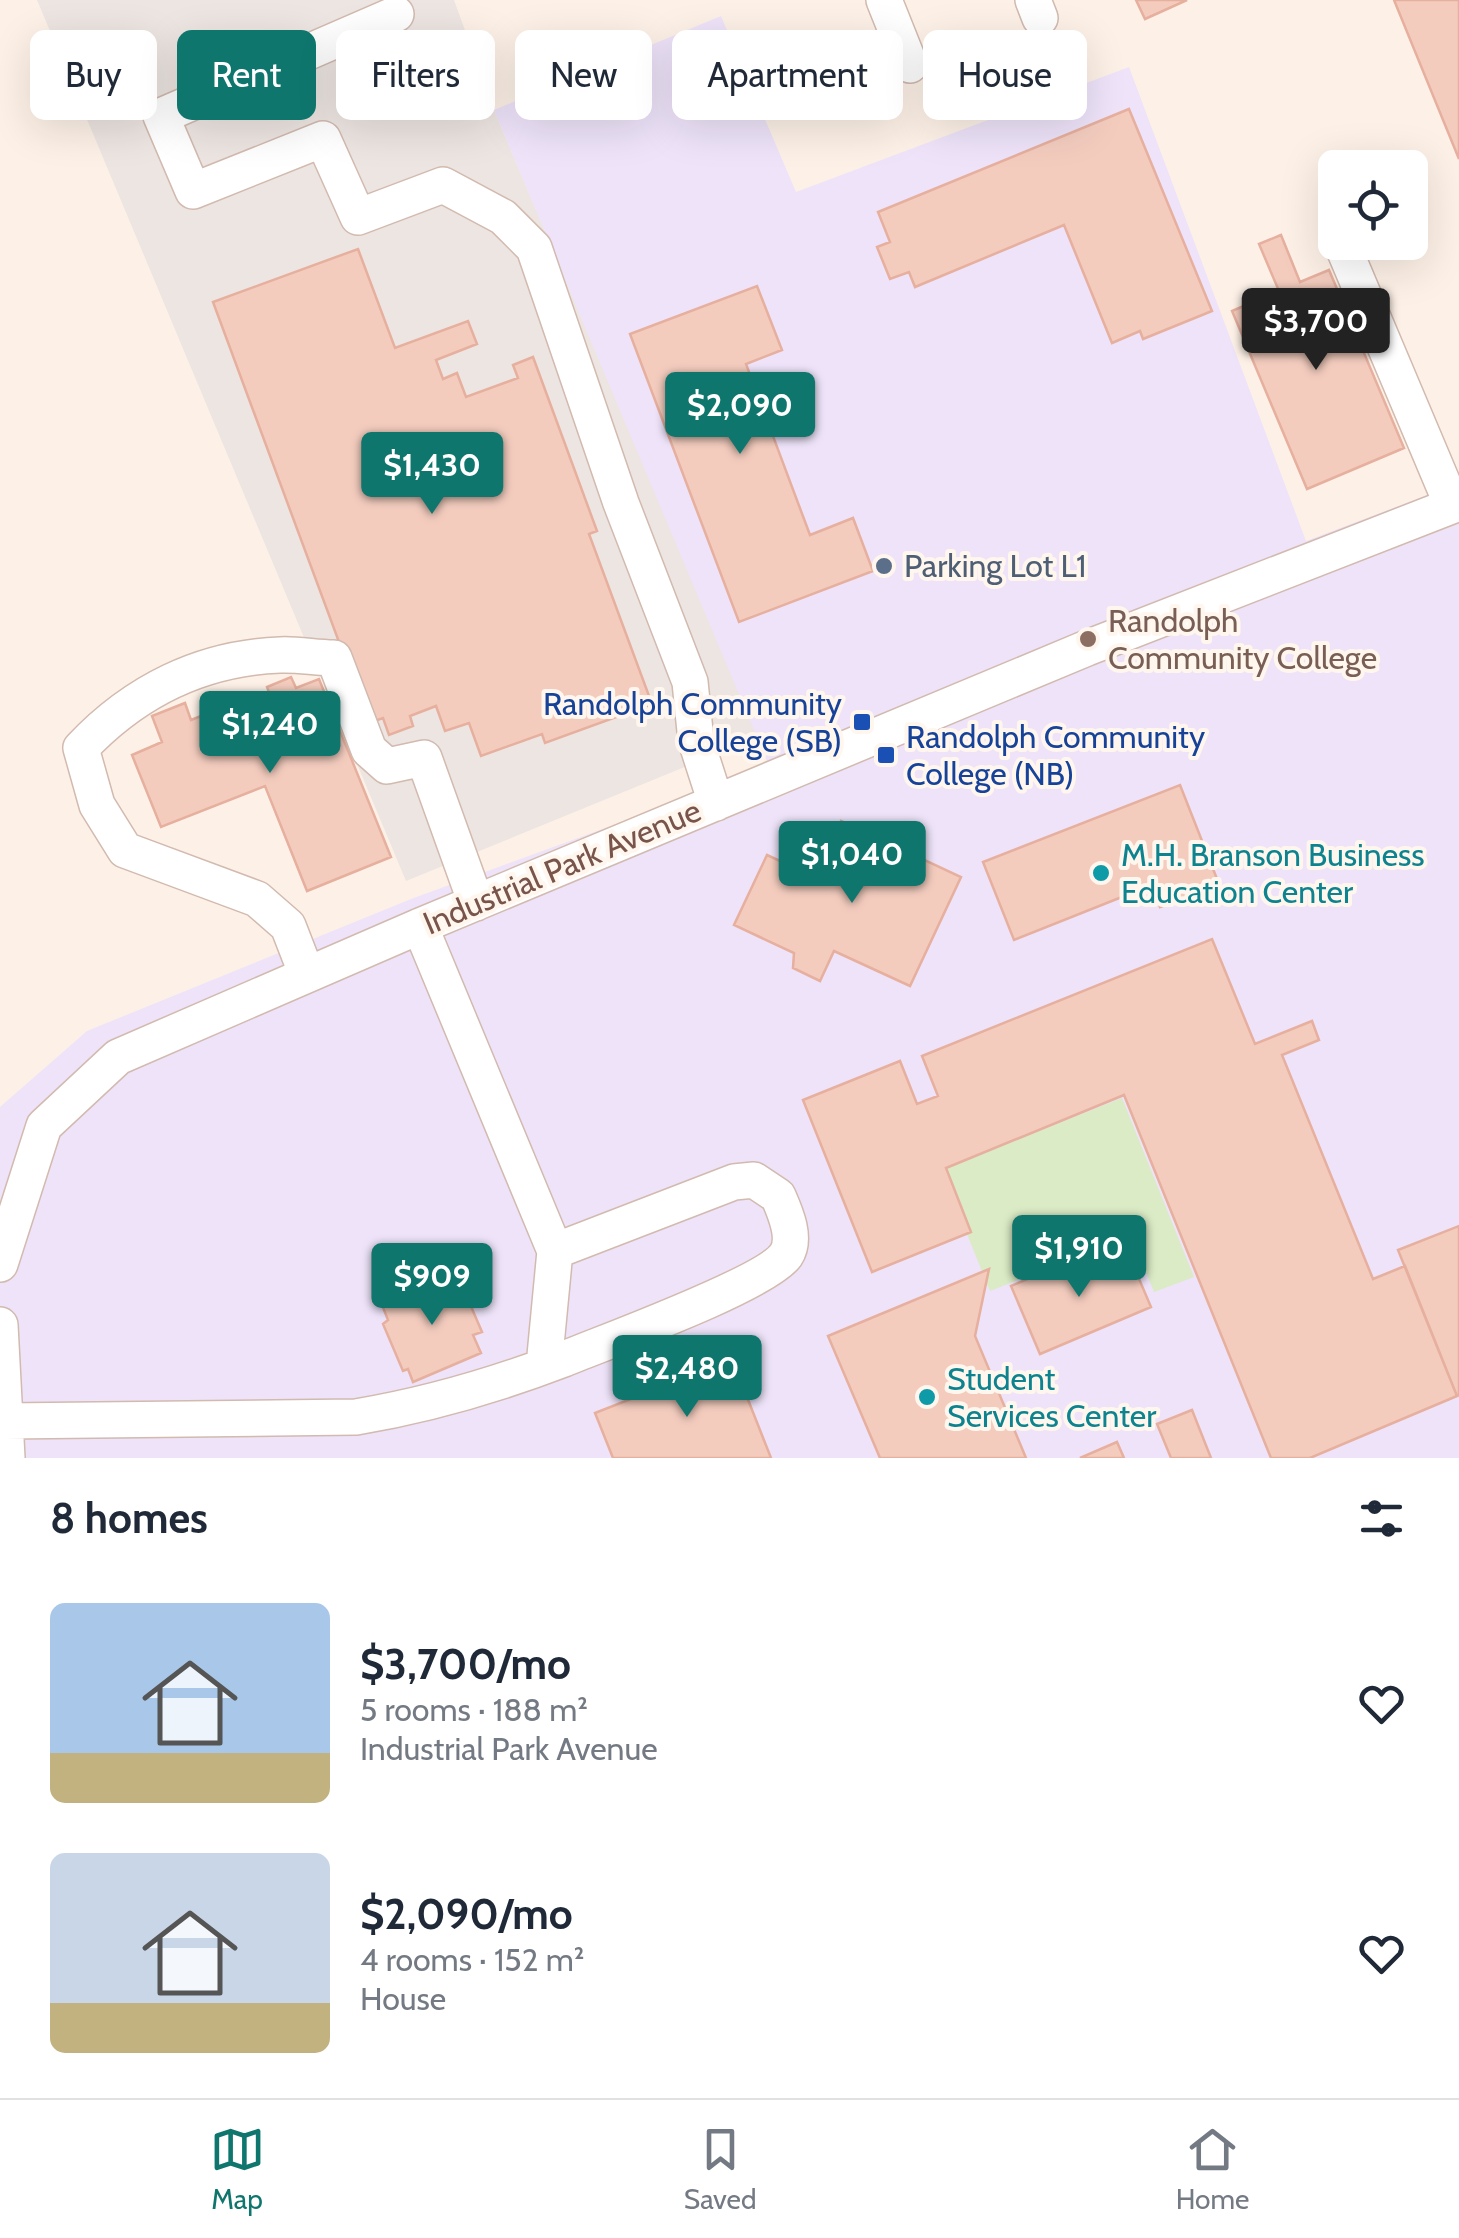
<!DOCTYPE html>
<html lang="en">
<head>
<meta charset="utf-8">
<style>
	:root { --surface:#fff; --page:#f6f6f7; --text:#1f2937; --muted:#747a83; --line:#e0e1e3; --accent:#0f766e }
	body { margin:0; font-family:Cabin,sans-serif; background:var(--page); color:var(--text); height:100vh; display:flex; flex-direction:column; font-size:38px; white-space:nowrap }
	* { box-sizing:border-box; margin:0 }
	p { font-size:32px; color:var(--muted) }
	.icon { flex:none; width:55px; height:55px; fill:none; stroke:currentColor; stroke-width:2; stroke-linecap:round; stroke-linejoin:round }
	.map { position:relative; height:1458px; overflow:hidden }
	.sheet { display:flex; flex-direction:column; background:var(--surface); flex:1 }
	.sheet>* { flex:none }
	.top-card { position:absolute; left:30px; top:30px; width:1400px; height:90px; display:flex; gap:20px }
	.fabs { position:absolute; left:1318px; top:150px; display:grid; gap:20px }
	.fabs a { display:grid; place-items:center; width:110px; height:110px; border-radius:15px; background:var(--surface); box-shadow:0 10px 40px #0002; font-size:50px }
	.price { position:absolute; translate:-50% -85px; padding:0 22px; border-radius:10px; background:var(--accent); color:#fff; font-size:32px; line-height:65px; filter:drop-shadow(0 2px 5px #0008) }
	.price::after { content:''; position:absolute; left:50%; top:60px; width:30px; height:22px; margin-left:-15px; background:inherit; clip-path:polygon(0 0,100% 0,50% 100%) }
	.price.current { background:#222; color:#fff }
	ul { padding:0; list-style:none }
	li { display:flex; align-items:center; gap:30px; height:250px; padding:0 50px }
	li span { display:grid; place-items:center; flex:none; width:280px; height:200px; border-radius:15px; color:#555 }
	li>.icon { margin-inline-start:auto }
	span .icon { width:120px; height:120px; fill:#fffc; stroke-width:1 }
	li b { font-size:42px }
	h2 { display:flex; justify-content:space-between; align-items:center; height:120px; padding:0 50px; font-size:42px }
	.pill { padding:0 35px; border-radius:15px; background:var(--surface); box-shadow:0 10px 40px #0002; font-size:35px; line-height:90px }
	.pill.current { background:var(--accent); color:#fff }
	.tab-bar { display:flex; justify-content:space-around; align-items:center; height:140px; border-top:2px solid var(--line); background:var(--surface); font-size:28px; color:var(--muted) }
	.tab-bar a { display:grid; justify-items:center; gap:5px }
	.tab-bar .current { color:var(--accent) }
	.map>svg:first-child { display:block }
</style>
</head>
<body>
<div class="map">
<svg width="1459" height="1458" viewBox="0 0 1459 1458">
	<rect width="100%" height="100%" fill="#fdf1e7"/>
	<!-- industrial -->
	<path fill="#ede5e1" d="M37 0H454L494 110 758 737 406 881Z"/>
	<!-- education -->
	<path fill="#eee3f9" d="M721 16 796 192 1129 67 1306 541 1459 483V1458H0V1107L87 1031 411 899 770 768 494 110Z"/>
	<!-- green -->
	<path fill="#daebc5" d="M1122 1098 1194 1277 1154 1292 1131 1235 990 1291 941 1170Z"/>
	<!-- building -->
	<path fill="#f3ccbe" stroke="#e6af9e" stroke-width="2.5" d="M1136 0H1187L1145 19Z
		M1394 0H1459V159Z
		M1129 109 1212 311 1143 339 1140 331 1112 343 1064 225 915 287 909 272 890 279 877 247 890 242 878 212Z
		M1281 235 1300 282 1329 270 1404 448 1307 489 1232 311 1279 291 1259 244Z
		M358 249 395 348 468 321 477 344 436 360 443 379 457 373 466 397 518 378 513 365 533 357 597 531 589 534 652 704 545 743 542 734 481 756 469 723 445 731 436 706 410 716 413 726 389 735 383 718 369 723 213 302Z
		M757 286 782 350 746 364 810 535 853 518 873 571 739 622 630 334Z
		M291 677 296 688 319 679 391 857 307 891 265 786 161 827 132 755 162 742 152 716 185 703 191 720 231 704 235 713 271 698 267 687Z
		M1180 785 1219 884 1160 907 1152 885 1014 940 983 862Z
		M841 821 961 877 910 986 834 951 820 981 793 968 794 953 734 925 767 855 815 877Z
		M1212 939 1255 1044 1312 1021 1319 1040 1282 1055 1373 1279 1405 1266 1457 1396 1310 1458H1271L1124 1095 946 1168 971 1232 872 1272 803 1100 900 1061 917 1104 938 1096 922 1056Z
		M1459 1226V1395L1457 1396 1398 1250Z
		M1128 1253 1151 1307 1040 1354 1011 1286 1074 1259 1084 1272Z
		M989 1269 975 1336 1026 1458H880L828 1336Z
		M451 1275 458 1292 464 1290 482 1332 473 1335 481 1353 413 1382 408 1369 403 1371 383 1324 388 1320 382 1305Z
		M732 1359 771 1458H613L595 1413Z
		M1192 1410 1211 1458H1171L1157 1424Z
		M1117 1442 1124 1458H1080Z"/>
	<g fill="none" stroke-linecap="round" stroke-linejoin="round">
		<!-- minor casing -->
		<g stroke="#d2baaf" stroke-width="38">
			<path id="minor" d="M884 0 910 65
				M1033 0 1040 18
				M396 14 161 116 193 191 323 139 358 217 443 185 503 217 534 248 621 503 690 682 696 741 716 803
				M1341 242 1452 505
				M420 926 555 1251
				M307 975 288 926 257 899 125 850 97 805 81 748C134 692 201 658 280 655 298 654 316 658 334 658L369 750 387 766 424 758 476 903
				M0 1264 44 1126 118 1057 420 926 1087 648 1459 503
				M0 1325 7 1458
				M5 1421 356 1417C428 1405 496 1385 564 1359 605 1342 766 1284 786 1255 797 1238 785 1212 778 1196L754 1180 734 1182 555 1251 544 1366"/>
		</g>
		<!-- minor -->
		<use href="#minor" stroke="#fff" stroke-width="35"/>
	</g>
	<!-- markers -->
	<circle fill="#5c6f8a" stroke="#fff6ee" stroke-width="4" cx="884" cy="566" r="10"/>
	<circle fill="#8d6e63" stroke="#fff6ee" stroke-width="4" cx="1088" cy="639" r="10"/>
	<g fill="#1a4fb4" stroke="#fff6ee" stroke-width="4">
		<rect x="852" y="712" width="20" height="20" rx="5"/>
		<rect x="876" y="745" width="20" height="20" rx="5"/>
	</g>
	<g fill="#0f9aa8" stroke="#fff6ee" stroke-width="4">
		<circle cx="1101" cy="873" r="10"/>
		<circle cx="927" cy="1397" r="10"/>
	</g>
	<g text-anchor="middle" stroke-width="8" stroke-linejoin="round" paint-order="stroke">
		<!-- service labels -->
		<g font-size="32" fill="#4e5e75" stroke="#fff6ee" text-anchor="start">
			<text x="904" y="577">Parking Lot L1</text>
		</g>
		<!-- education labels -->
		<g font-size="32" fill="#785e54" stroke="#fff6ee" text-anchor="start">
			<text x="1108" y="632">Randolph<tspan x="1108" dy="37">Community College</tspan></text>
		</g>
		<!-- transit labels -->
		<g font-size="32" fill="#164399" stroke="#fff6ee" text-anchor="end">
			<text x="842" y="715">Randolph Community<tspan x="842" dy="37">College (SB)</tspan></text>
			<text x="906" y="748" text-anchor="start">Randolph Community<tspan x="906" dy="37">College (NB)</tspan></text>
		</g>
		<!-- culture labels -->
		<g font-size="32" fill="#0d838f" stroke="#fff6ee" text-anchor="start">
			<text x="1121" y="866">M.H. Branson Business<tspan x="1121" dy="37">Education Center</tspan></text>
			<text x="947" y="1390">Student<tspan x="947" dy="37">Services Center</tspan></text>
		</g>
		<!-- street labels -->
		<g font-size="32" fill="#78544a" stroke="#fff6ee">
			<text transform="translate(562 867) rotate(-23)" y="11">Industrial Park Avenue</text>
		</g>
	</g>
</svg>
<div class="fabs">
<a><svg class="icon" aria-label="locate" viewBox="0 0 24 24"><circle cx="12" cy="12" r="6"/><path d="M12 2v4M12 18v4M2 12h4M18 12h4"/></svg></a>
</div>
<b class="price current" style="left:1316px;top:373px">$3,700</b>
<b class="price" style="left:740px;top:457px">$2,090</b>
<b class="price" style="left:432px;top:517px">$1,430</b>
<b class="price" style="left:270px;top:776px">$1,240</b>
<b class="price" style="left:852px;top:906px">$1,040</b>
<b class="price" style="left:1079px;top:1300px">$1,910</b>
<b class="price" style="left:432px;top:1328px">$909</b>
<b class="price" style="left:687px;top:1420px">$2,480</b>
<div class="top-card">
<a class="pill">Buy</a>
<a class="pill current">Rent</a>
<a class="pill">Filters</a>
<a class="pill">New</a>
<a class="pill">Apartment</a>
<a class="pill">House</a>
</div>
</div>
<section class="sheet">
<h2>8 homes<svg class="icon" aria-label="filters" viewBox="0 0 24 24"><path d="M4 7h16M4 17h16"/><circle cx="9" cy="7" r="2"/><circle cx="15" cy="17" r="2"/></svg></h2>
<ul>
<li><span style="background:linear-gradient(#a9c7e8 75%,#c2b280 0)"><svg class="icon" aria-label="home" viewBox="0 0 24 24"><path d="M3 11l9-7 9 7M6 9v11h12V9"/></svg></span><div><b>$3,700/mo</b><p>5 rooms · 188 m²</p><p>Industrial Park Avenue</p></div><svg class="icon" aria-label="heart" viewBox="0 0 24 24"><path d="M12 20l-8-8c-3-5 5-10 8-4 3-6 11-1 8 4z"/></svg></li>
<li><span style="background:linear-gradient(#c9d6e8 75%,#c2b280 0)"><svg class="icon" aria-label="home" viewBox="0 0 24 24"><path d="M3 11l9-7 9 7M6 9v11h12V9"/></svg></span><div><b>$2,090/mo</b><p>4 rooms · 152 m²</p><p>House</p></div><svg class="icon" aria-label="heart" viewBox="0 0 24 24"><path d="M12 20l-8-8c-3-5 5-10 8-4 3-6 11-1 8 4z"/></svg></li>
</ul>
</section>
<nav class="tab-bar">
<a class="current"><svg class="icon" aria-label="map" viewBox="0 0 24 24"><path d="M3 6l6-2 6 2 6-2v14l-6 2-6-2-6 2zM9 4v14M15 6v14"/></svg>Map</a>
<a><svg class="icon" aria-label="saved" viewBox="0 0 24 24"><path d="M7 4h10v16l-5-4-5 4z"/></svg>Saved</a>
<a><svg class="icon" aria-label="home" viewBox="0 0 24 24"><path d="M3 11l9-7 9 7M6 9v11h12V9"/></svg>Home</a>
</nav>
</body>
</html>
